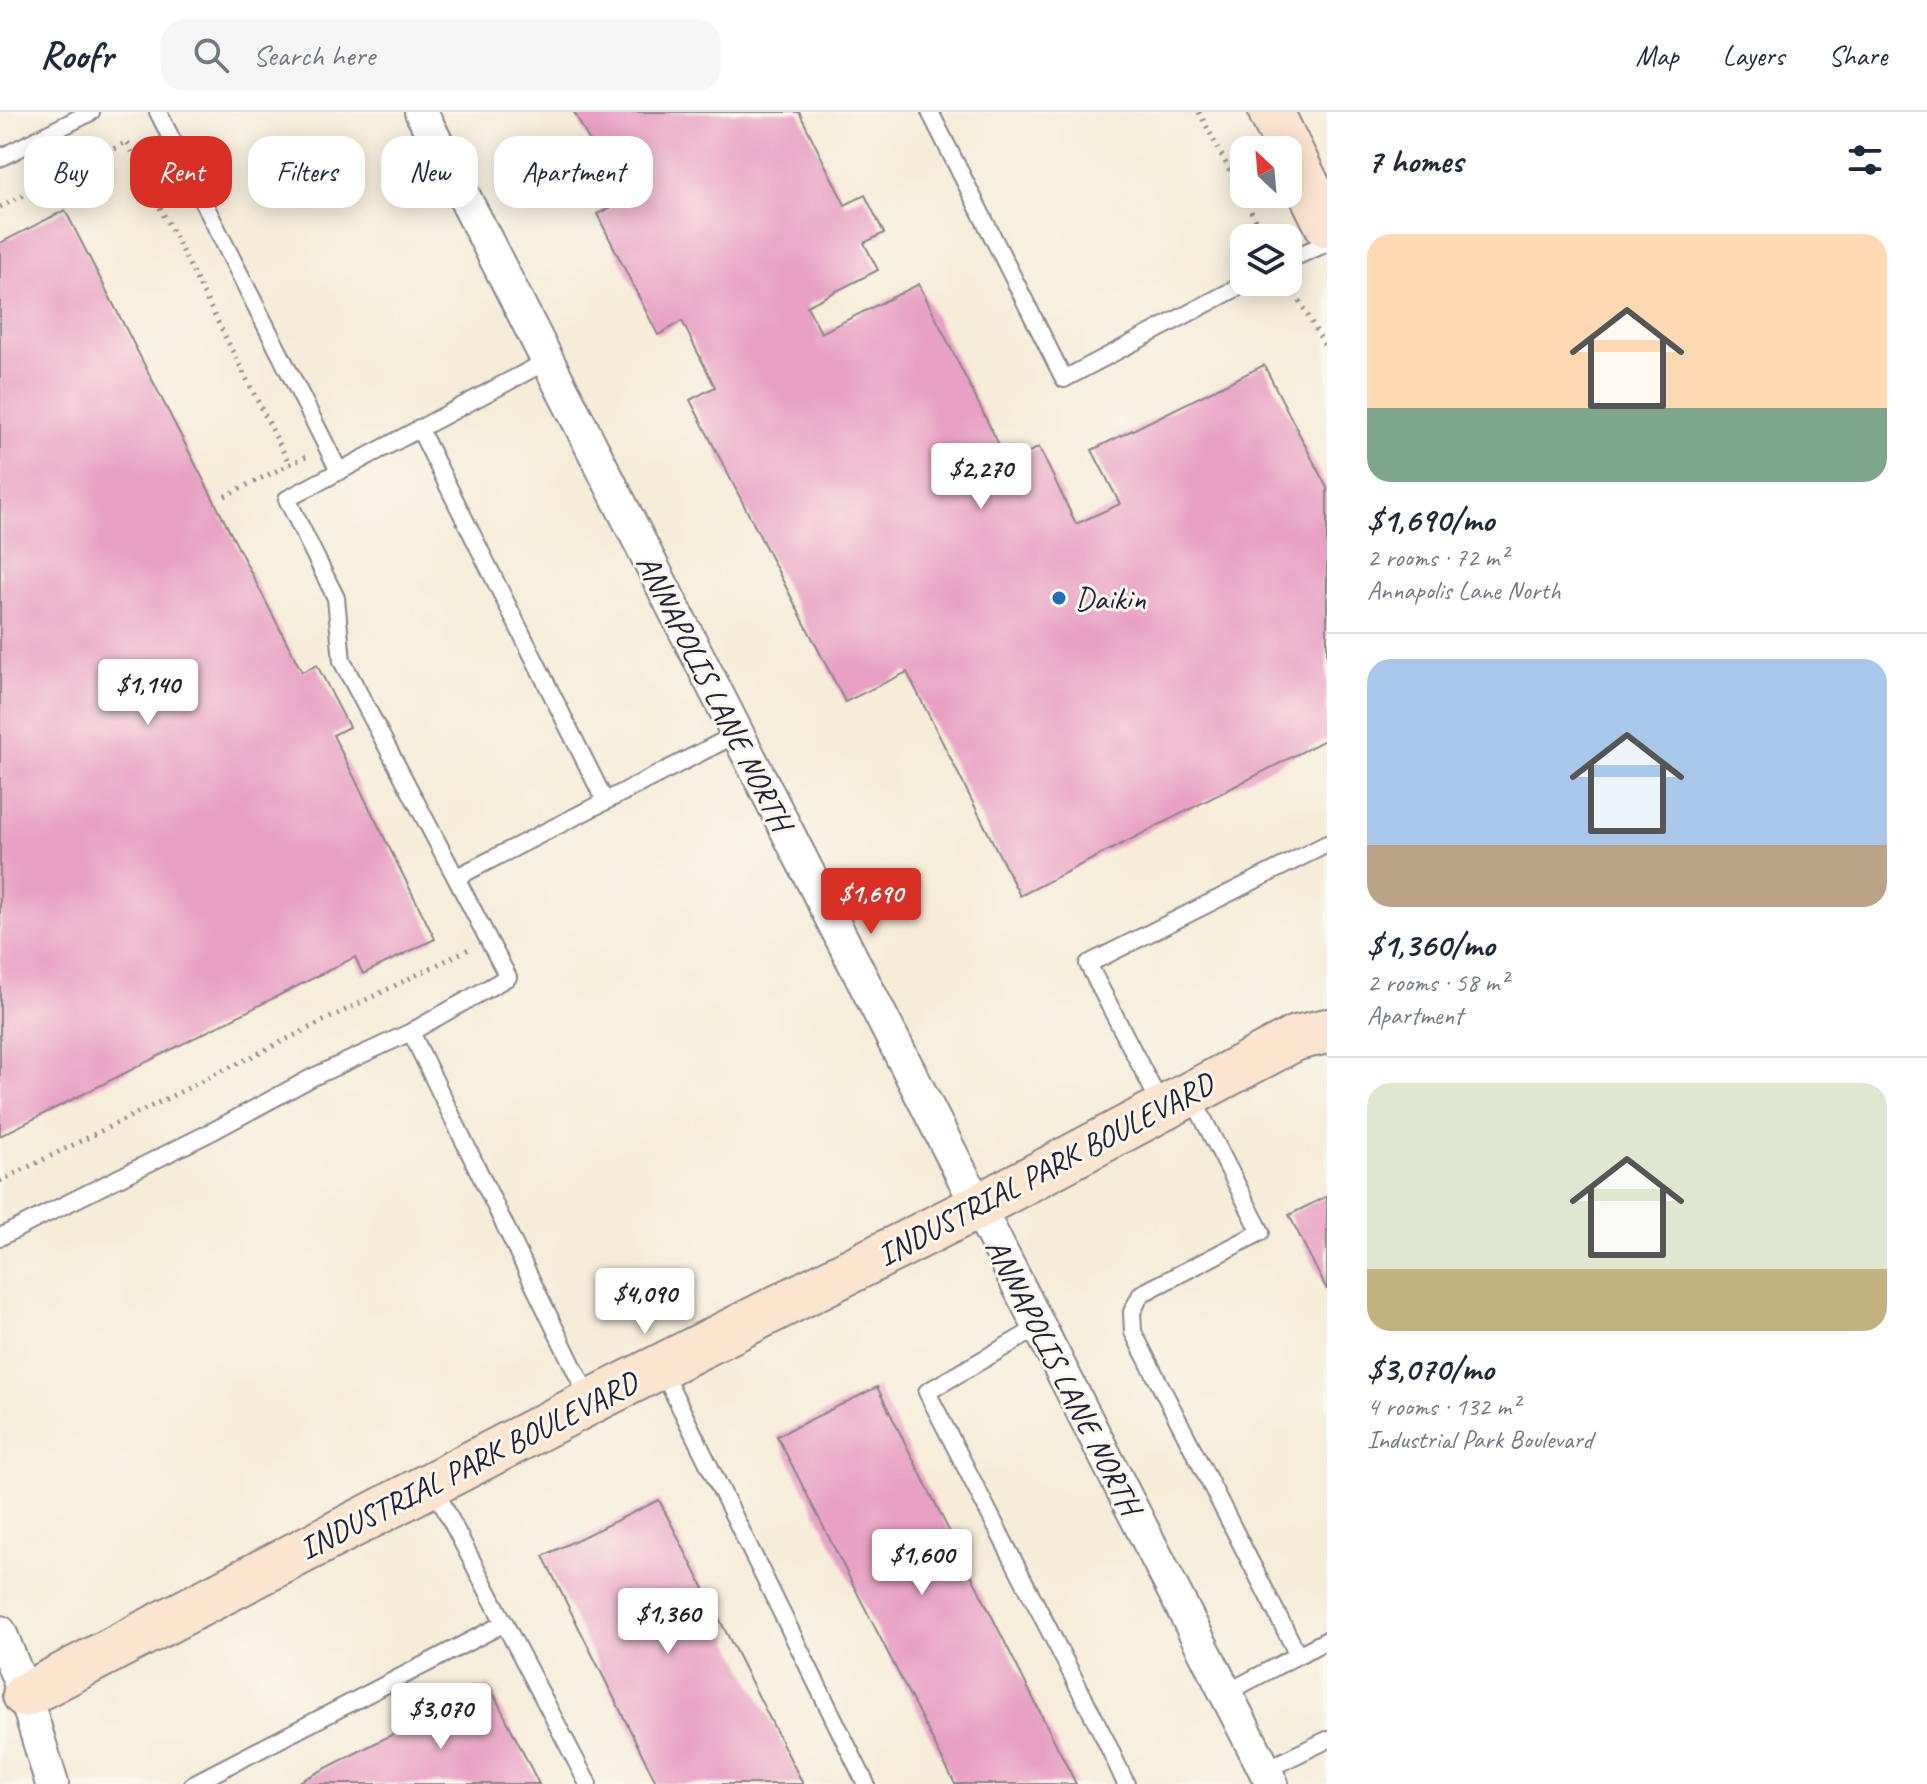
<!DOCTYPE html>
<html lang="en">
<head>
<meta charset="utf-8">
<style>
	:root { --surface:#fff; --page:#f6f6f7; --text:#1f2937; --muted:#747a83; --line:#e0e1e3; --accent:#d93025 }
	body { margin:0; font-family:Caveat,sans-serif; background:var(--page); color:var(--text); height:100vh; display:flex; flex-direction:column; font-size:30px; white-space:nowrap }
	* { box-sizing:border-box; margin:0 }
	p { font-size:26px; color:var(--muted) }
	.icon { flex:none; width:44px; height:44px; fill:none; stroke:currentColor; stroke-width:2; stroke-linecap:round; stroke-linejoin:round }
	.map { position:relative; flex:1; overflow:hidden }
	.side { display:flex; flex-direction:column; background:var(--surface); width:600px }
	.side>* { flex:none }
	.banner { position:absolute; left:24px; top:24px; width:760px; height:72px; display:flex; gap:16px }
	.needle { width:52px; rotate:334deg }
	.buttons { position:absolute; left:1230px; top:24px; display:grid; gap:16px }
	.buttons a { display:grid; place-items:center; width:72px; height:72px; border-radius:16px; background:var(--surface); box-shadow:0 4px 20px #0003; font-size:40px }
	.price { position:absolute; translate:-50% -68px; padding:0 18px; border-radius:8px; background:#fff; color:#222; font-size:26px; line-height:52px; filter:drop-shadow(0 2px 4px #0008) }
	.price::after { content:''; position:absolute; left:50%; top:48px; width:24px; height:18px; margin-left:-12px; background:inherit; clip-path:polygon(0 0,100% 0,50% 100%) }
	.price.selected { background:var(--accent); color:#fff }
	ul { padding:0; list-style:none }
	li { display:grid; align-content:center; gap:16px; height:424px; padding:0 40px }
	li+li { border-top:2px solid var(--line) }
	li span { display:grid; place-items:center; height:248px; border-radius:24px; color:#555 }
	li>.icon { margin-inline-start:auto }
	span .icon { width:144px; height:144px; fill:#fffc; stroke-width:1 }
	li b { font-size:34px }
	h2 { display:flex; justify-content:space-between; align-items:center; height:96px; padding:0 40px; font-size:34px }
	.chip { padding:0 28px; border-radius:24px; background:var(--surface); box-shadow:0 4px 20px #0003; font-size:28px; line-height:72px }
	.chip.selected { background:var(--accent); color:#fff }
	header { display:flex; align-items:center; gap:48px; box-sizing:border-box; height:112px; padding:0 40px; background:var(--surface); border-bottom:2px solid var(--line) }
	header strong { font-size:38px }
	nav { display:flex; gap:44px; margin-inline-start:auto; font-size:28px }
	.search { width:560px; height:72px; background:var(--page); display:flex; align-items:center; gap:20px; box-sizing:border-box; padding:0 28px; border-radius:24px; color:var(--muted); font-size:30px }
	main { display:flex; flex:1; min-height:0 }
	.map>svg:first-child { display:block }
</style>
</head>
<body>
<header>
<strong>Roofr</strong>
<div class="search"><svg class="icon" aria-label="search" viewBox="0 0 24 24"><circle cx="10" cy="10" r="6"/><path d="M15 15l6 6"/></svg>Search here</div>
<nav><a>Map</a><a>Layers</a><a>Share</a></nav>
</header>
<main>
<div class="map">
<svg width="1327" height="1672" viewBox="0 0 1327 1672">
	<rect width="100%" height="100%" fill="#fbf7ec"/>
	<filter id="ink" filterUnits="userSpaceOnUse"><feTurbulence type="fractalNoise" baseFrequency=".0125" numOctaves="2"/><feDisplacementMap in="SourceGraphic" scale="16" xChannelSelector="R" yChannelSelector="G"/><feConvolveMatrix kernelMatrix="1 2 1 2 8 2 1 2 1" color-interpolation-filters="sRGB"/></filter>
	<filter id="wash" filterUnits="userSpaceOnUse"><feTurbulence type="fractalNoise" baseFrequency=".006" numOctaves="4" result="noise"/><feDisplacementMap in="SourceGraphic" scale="32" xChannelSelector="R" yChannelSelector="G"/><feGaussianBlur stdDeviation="1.8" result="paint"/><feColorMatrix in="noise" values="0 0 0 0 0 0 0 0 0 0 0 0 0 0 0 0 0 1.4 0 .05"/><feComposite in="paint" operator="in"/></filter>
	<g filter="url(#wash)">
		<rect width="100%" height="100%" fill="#f6ecd8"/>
		<g id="blocks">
			<!-- building -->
			<path fill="#e8a0c4" d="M574 0H799L845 93 865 83 884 121 864 131 878 158 807 194 821 221 919 172 1008 351 1039 335 1076 412 1120 392 1092 338 1264 253 1327 376V627L1020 784 907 560 845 590 690 288 715 275 682 209 658 223 597 102 622 90Z
				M65 98 302 560 317 553 349 615 333 623 435 827 363 862 355 845 0 1024V131Z
				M1327 1084V1178L1289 1103Z
				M877 1275 1076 1672H955L777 1324Z
				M659 1388 803 1672H657L543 1444Z
				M489 1573 539 1672H295Z"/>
		</g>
	</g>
	<g filter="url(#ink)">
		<use href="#blocks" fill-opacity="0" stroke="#8c878a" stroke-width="2"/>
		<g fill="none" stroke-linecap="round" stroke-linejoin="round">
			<!-- lane casing -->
			<g stroke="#8c878a" stroke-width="20">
				<path id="lane" d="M158 0 339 359
					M930 0 1064 267 1248 170
					M0 46 91 0
					M1288 148 1327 131
					M419 316 605 689
					M457 765 737 622
					M411 920 590 1289
					M1191 983 1261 1120 1141 1182 1132 1200 1133 1220 1298 1543 1327 1528
					M1162 995 1088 852 1327 732
					M0 1125 215 1018 313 965 411 920 508 865 342 549 336 486 287 387 547 249
					M1039 1215 927 1280 1105 1627 1126 1672
					M661 1256 866 1672
					M432 1372 588 1672
					M1226 1581 1298 1543
					M1265 1658 1327 1628
					M193 1672 505 1511"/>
			</g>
			<!-- street casing -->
			<g stroke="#8c878a" stroke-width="36">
				<path id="street" d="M421 0 1272 1672
					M0 1520 25 1583 52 1672"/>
			</g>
			<!-- secondary casing -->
			<g stroke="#8c878a" stroke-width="48">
				<path id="secondary" d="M1271 0 1327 113
					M25 1583 590 1290 977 1095 1296 926 1327 919"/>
			</g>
			<!-- path -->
			<path stroke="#8c878a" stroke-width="5" stroke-dasharray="2 6" stroke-linecap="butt" d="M1199 0 1265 126
				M0 95 127 30 290 353
				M1288 168 1327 238
				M225 384 307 344
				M0 1069 471 836"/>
			<!-- lane -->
			<use href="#lane" stroke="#fff" stroke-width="16"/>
			<!-- street -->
			<use href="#street" stroke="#fff" stroke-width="32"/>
			<!-- secondary -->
			<use href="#secondary" stroke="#fce5cf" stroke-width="44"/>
		</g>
	</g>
	<!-- markers -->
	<circle fill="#1f6fb2" stroke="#fbf7ec" stroke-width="3" cx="1059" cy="486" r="8"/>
	<g text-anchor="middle" stroke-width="6" stroke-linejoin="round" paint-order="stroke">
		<!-- poi labels -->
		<g font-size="32" fill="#22223b" stroke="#fbf7ec" text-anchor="start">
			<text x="1075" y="497">Daikin</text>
		</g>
		<!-- street labels -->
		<g font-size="32" fill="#22223b" stroke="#fbf7ec">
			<text transform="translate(715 580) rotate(63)" y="11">ANNAPOLIS LANE NORTH</text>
			<text transform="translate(1045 1057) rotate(-28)" y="11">INDUSTRIAL PARK BOULEVARD</text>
			<text transform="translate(1064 1264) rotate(63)" y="11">ANNAPOLIS LANE NORTH</text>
			<text transform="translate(468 1353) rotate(-27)" y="11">INDUSTRIAL PARK BOULEVARD</text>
		</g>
	</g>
</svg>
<div class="buttons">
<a><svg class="needle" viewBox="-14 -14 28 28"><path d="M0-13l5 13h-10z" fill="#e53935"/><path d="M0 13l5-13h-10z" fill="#747a83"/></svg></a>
<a><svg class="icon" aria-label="layers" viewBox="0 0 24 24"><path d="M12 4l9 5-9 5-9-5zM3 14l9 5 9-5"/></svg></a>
</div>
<b class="price" style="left:981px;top:399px">$2,270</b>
<b class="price" style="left:148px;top:615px">$1,140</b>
<b class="price selected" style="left:871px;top:824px">$1,690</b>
<b class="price" style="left:645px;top:1224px">$4,090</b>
<b class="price" style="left:922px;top:1485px">$1,600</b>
<b class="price" style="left:668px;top:1544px">$1,360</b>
<b class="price" style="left:441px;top:1639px">$3,070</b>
<div class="banner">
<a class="chip">Buy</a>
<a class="chip selected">Rent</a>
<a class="chip">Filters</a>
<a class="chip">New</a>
<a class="chip">Apartment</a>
</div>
</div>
<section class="side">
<h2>7 homes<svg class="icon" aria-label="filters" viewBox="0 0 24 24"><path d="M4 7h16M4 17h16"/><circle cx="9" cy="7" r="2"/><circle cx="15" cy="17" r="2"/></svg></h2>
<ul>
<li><span style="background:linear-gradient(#ffd9b3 70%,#7fa58c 0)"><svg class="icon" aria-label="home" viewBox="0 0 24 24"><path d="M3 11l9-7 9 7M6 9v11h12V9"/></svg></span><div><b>$1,690/mo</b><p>2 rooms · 72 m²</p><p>Annapolis Lane North</p></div></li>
<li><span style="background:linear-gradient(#a9c7e8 75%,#b9a48a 0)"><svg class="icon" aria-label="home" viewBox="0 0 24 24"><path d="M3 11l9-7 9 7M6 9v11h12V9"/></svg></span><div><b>$1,360/mo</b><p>2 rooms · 58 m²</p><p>Apartment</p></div></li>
<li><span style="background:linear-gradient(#dfe7d0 75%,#c2b280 0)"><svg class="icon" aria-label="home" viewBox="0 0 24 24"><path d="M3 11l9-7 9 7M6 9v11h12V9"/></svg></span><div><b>$3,070/mo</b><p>4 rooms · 132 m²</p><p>Industrial Park Boulevard</p></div></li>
</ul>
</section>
</main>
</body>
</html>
